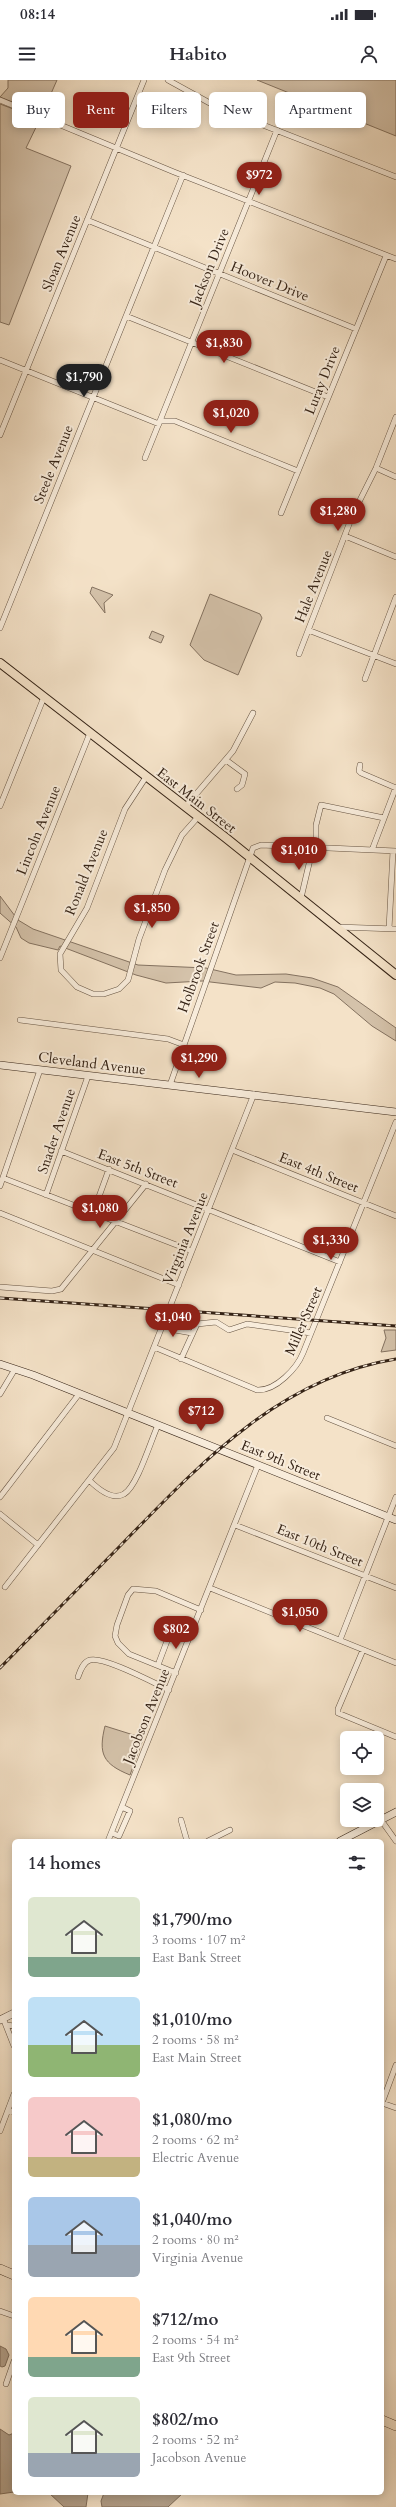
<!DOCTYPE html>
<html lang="en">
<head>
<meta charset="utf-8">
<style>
	:root { --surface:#fff; --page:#f2f2f3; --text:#2b2b33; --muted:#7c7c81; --accent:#8f2418 }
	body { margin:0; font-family:Cardo,serif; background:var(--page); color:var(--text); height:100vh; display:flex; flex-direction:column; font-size:15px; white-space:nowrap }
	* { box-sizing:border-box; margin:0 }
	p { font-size:13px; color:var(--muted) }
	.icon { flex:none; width:22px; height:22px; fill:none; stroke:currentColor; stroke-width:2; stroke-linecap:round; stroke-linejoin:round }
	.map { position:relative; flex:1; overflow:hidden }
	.drawer { position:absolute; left:12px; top:1759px; width:372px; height:656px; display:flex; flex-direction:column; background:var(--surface); border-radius:6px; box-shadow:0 2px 10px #0003 }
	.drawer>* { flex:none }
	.hud { position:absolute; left:12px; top:12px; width:372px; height:36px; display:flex; gap:8px }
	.tools { position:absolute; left:340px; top:1651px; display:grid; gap:8px }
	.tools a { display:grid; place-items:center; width:44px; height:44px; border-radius:6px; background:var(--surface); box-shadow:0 2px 10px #0003; font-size:20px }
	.price { position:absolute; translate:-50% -34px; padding:0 9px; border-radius:14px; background:var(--accent); color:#fff; font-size:13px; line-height:26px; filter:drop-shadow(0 1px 2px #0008) }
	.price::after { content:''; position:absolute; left:50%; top:24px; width:12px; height:9px; margin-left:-6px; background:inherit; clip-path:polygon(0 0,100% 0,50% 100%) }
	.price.selected { background:#222; color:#fff }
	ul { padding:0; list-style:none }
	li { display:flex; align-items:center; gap:12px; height:100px; padding:0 16px }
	li span { display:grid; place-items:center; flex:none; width:112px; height:80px; border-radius:6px; color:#555 }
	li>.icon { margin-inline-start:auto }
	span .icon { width:48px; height:48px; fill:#fffc; stroke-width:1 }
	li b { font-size:17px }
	h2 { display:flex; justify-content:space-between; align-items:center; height:48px; padding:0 16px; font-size:17px }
	.chip { padding:0 14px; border-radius:6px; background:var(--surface); box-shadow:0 2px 10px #0003; font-size:14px; line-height:36px }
	.chip.selected { background:var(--accent); color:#fff }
	.status { display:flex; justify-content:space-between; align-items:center; height:28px; padding:0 20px; background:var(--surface); direction:ltr }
	.status svg { height:11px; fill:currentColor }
	header { display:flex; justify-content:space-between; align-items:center; height:52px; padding:0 16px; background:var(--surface); font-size:18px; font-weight:800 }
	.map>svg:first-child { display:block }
</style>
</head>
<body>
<div class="status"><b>08:14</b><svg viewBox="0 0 49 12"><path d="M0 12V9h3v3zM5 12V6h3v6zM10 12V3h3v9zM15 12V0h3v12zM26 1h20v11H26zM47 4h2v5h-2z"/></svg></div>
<header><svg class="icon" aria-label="menu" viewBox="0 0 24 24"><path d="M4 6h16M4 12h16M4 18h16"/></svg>Habito<svg class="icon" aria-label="person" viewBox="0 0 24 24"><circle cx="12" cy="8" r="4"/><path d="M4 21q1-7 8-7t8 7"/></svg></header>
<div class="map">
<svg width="396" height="2427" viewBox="0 0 396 2427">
	<rect width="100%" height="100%" fill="#f4e2c8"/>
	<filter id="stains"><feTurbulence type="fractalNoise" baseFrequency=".005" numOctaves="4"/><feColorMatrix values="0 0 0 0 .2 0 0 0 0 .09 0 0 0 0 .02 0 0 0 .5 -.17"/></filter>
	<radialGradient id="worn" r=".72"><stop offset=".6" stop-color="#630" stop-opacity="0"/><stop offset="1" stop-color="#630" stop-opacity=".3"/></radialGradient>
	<!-- green -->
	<path fill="#d4c2aa" stroke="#847260" d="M8 0H57L42 34 0 17 8 8Z
		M257 0H396V56Z
		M0 24 40 39 26 68 71 86 9 245 0 242Z
		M92 507 113 515 104 523 105 533 90 513Z
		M210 514 260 534 262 538 238 595 204 580 190 565Z
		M152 551 164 556 161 563 149 558Z
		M0 816 18 840 33 849 138 885 206 888 236 895 286 894 312 898 338 907 396 948V961L372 946 334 914 320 908 295 903 275 902 261 908 202 901 166 903 136 895 60 866 58 870 29 863 21 858 16 847 0 833Z
		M384 1250H396V1270L381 1272 386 1258Z
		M105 1646 140 1657 142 1662 130 1695C103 1684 98 1674 105 1646Z"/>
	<!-- water -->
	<path fill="#b3a18b" stroke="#816f5c" d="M0 2266 6 2269 9 2275 5 2286 2 2287 0 2286Z
		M0 2349 9 2355 14 2353V2412L0 2414Z
		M49 2413H88L86 2427H64Z
		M104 2413H183L168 2427H102L101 2421Z"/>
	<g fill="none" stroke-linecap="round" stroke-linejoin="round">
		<!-- street casing -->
		<g stroke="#655342" stroke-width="6">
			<path id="street" d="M168 0 217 27 396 97
				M0 20 174 92 396 179
				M87 140 356 249
				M126 236 328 317
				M0 280 159 344
				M160 341H175L298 391
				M0 355 144 0
				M145 378 277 50
				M376 388 396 397
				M281 433 386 176
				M345 456 396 477
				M0 548 183 95
				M308 550 396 584
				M299 574 353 434 376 388 396 337
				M365 599 396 517
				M226 680 245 694 242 705 237 709
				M360 685 359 691 361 693 396 708
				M146 697 125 729 87 828 60 874 61 890 77 907 93 914H104L119 909 128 900 139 859 165 790 182 755 198 737
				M0 726 44 617
				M185 727 233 671 253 633
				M316 767V745L321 725 384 738
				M372 770 396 707
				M301 818 313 767
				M337 847 396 849
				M389 849 393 771
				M0 878 90 653
				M20 940 168 959 184 965
				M170 1005 253 768 261 765 396 771
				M232 1070 396 1136
				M61 1071 340 1182
				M3 1098 192 1171
				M0 1106 40 990
				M46 1115 88 996
				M0 1133 179 1205
				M93 1133 109 1089
				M0 1207 52 1211 61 1209 146 1104
				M166 1237 188 1239 197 1244 216 1242 229 1250 247 1244 311 1253
				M164 1242 175 1250 192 1253
				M154 1267 257 1310C276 1311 297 1288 303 1273L396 1042
				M181 1279 197 1244
				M0 1314 15 1289
				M327 1338 396 1366
				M89 1400C97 1408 112 1421 124 1414 137 1407 151 1360 158 1345
				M0 1417 79 1314
				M0 1434 38 1465
				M235 1445 396 1508
				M5 1507 114 1368 254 1014
				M210 1508 396 1583
				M340 1560 396 1417
				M363 1570 338 1629V1633L396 1657
				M158 1585 167 1561
				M176 1593 129 1574 118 1563 115 1556 117 1545 128 1515 133 1509 156 1511 201 1530
				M78 1597C80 1591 83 1582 90 1580 104 1576 154 1603 169 1610
				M181 1740 187 1761
				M381 1740 396 1761
				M112 1753 119 1756 130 1731 122 1727
				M108 1761 258 1385
				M208 1761 230 1750
				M3 1938 14 1966
				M6 1945 14 1946
				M396 1985 382 2023 396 2028
				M8 2030 14 2032
				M0 2051 14 2014
				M0 2231 14 2236
				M6 2304 14 2281"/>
		</g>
		<!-- secondary casing -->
		<g stroke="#352316" stroke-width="8">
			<path id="secondary" d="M0 985 396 1032
				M0 1284 33 1295 396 1440
				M340 1761 396 1732
				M0 1940 14 1933"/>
		</g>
		<!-- primary casing -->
		<g stroke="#352316" stroke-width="10">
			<path id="primary" d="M0 583 226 758 396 895"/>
		</g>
		<!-- highway casing -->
		<g stroke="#352316" stroke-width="10">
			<path id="highway" d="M0 2189 14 2195
				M382 2340 396 2346"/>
		</g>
		<!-- street -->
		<use href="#street" stroke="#f8ecdb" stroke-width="5"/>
		<!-- secondary -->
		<use href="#secondary" stroke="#f8ecdb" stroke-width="7"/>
		<!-- primary -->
		<use href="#primary" stroke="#f4e2c8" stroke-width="8"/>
		<!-- highway -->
		<use href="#highway" stroke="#f4e2c8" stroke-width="9"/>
		<!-- rail casing -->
		<g stroke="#352316" stroke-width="3">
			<path id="rail" d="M0 1218 396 1246
				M0 1588C40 1547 81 1506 121 1465 200 1384 279 1298 396 1279"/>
		</g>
		<!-- rail -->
		<use href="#rail" stroke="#f8ecdb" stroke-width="1.5" stroke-dasharray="4.5" stroke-linecap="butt"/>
	</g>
	<g text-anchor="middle" stroke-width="4" stroke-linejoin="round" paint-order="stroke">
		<!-- street labels -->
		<g font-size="14" fill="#352316" stroke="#f8ecdb">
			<text transform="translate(61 173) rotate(-68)" y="5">Sloan Avenue</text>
			<text transform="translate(209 187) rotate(-68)" y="5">Jackson Drive</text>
			<text transform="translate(270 201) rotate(22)" y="5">Hoover Drive</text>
			<text transform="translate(322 300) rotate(-68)" y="5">Luray Drive</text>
			<text transform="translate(53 384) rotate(-68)" y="5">Steele Avenue</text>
			<text transform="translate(313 506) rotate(-68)" y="5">Hale Avenue</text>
			<text transform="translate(197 720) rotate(38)" y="5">East Main Street</text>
			<text transform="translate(38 750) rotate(-68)" y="5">Lincoln Avenue</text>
			<text transform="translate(86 792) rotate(-68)" y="5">Ronald Avenue</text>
			<text transform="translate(198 887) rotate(-70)" y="5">Holbrook Street</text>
			<text transform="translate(92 983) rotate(7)" y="5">Cleveland Avenue</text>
			<text transform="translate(56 1051) rotate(-71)" y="5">Snader Avenue</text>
			<text transform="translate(138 1088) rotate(21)" y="5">East 5th Street</text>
			<text transform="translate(319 1092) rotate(22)" y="5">East 4th Street</text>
			<text transform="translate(185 1158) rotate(-68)" y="5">Virginia Avenue</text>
			<text transform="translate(303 1241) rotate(-67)" y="5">Miller Street</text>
			<text transform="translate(281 1380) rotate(22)" y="5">East 9th Street</text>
			<text transform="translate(320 1465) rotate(22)" y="5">East 10th Street</text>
			<text transform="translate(146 1636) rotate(-68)" y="5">Jacobson Avenue</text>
		</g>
	</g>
	<rect width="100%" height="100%" filter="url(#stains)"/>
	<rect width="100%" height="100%" fill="url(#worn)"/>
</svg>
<div class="tools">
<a><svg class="icon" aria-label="locate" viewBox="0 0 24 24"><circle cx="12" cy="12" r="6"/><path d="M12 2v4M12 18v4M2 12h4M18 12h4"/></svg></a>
<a><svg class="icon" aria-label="layers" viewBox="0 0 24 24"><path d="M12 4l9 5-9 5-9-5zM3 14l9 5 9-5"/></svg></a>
</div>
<b class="price" style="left:259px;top:116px">$972</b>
<b class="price" style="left:224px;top:284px">$1,830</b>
<b class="price selected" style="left:84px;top:318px">$1,790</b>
<b class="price" style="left:231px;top:354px">$1,020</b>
<b class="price" style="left:338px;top:452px">$1,280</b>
<b class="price" style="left:299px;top:791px">$1,010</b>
<b class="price" style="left:152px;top:849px">$1,850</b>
<b class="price" style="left:199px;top:999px">$1,290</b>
<b class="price" style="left:100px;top:1149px">$1,080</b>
<b class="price" style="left:331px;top:1181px">$1,330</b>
<b class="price" style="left:173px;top:1258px">$1,040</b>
<b class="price" style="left:201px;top:1352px">$712</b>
<b class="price" style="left:300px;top:1553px">$1,050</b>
<b class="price" style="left:176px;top:1570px">$802</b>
<div class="hud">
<a class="chip">Buy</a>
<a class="chip selected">Rent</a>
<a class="chip">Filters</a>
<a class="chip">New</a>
<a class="chip">Apartment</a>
</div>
<section class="drawer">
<h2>14 homes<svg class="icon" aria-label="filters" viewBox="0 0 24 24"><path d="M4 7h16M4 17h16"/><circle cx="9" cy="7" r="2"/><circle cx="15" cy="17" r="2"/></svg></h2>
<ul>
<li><span style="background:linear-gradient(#dfe7d0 75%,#7fa58c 0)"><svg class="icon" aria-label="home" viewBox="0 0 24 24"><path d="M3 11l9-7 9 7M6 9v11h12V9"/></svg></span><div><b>$1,790/mo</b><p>3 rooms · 107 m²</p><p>East Bank Street</p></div></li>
<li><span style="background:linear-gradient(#bfe0f5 60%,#8fb573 0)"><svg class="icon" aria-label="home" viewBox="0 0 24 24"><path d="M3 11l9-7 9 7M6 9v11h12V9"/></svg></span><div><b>$1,010/mo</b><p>2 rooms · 58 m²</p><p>East Main Street</p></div></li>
<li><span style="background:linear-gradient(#f6c9c9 75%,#c2b280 0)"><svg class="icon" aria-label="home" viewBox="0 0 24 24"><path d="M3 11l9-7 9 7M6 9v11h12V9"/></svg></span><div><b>$1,080/mo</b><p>2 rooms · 62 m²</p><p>Electric Avenue</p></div></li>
<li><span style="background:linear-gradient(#a9c7e8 60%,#9aa5b1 0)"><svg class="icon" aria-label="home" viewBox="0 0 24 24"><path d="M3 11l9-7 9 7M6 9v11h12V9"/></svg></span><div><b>$1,040/mo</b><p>2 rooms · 80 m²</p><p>Virginia Avenue</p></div></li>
<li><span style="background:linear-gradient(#ffd9b3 75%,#7fa58c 0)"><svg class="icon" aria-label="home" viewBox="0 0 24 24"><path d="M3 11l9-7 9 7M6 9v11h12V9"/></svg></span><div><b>$712/mo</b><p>2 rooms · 54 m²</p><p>East 9th Street</p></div></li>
<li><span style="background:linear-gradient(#dfe7d0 70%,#9aa5b1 0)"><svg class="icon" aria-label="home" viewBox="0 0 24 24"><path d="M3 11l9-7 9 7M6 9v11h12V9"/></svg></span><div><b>$802/mo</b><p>2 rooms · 52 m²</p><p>Jacobson Avenue</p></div></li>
</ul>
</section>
</div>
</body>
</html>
